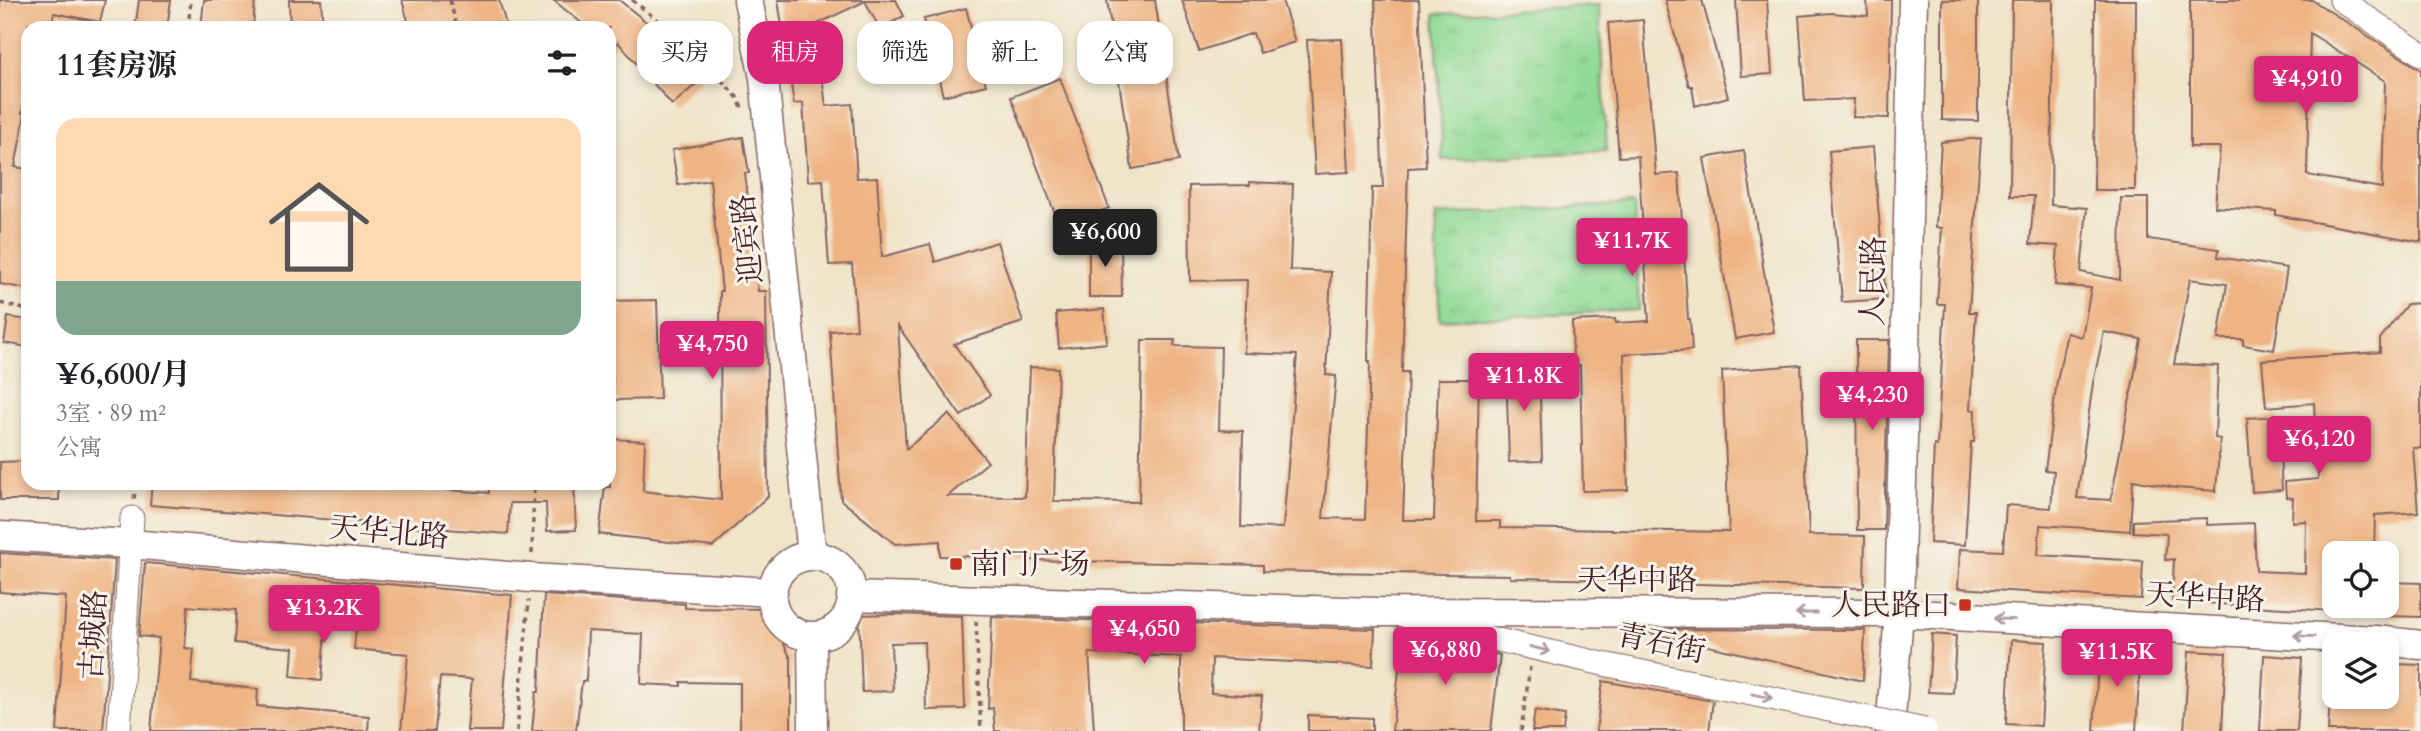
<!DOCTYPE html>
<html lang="zh">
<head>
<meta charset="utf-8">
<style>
	:root { --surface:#fff; --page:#f6f6f6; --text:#202124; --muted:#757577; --accent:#db2777 }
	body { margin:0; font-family:Cardo,"Noto Serif SC",serif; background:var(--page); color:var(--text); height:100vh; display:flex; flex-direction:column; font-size:26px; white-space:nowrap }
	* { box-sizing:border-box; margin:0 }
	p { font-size:23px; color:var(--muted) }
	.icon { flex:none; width:38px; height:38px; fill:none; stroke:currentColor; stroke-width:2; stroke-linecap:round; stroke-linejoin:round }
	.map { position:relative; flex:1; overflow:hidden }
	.sheet { position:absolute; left:21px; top:21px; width:595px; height:469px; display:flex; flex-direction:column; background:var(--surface); border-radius:21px; box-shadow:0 4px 10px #0003 }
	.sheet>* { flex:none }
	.hud { position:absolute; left:637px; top:21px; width:665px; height:63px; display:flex; gap:14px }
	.fabs { position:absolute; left:2322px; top:541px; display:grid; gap:14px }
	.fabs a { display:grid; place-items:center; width:77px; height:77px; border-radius:14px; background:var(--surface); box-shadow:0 4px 10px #0003; font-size:35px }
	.price { position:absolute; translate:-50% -60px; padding:0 16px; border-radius:7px; background:var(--accent); color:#fff; font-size:23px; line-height:46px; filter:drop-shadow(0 2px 4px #0008) }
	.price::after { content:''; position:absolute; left:50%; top:42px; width:21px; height:16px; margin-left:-10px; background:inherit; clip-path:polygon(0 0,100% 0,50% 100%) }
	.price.selected { background:#222; color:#fff }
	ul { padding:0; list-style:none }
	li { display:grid; align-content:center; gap:14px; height:371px; padding:0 35px }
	li span { display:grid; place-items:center; height:217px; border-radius:21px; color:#555 }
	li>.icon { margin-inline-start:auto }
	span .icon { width:126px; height:126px; fill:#fffc; stroke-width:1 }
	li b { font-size:30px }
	h2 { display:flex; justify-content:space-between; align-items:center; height:84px; padding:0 35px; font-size:30px }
	.tag { padding:0 24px; border-radius:21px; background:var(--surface); box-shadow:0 4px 10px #0003; font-size:24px; line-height:63px }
	.tag.selected { background:var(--accent); color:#fff }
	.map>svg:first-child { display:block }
</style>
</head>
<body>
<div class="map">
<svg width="2421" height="731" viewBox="0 0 2421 731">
	<defs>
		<pattern id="park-tufts" width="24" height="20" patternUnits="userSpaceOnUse" patternTransform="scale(1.75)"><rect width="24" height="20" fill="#8fda95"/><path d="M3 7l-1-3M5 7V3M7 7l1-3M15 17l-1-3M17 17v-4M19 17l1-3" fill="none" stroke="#7dbb81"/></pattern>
	</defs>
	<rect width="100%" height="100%" fill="#f7f3e8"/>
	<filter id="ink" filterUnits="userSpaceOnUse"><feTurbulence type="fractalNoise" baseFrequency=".0143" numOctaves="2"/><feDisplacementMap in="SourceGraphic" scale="14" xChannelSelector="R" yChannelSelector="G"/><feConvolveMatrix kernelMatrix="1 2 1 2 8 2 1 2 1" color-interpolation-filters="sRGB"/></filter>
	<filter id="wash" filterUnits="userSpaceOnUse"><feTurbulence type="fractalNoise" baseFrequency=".00686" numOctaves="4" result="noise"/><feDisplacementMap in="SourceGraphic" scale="28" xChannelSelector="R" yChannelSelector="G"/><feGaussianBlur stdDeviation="1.57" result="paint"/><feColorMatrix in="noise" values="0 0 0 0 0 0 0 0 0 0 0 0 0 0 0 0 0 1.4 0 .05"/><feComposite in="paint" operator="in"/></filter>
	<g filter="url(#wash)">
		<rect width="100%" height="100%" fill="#f0e4c9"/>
		<!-- park -->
		<path fill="url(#park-tufts)" stroke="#6c7c60" stroke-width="2" d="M1599 5 1607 151 1443 160 1435 14Z
			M1634 204 1639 310 1440 320 1435 215Z"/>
		<g id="blocks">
			<!-- building -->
			<path fill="#efb483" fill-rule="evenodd" d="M0 0H105L100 22 54 13 51 28 28 24V75L22 113 25 114 15 167 28 169V289L0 284Z
				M139 0H171L167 28H135Z
				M204 0H255L253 28H201Z
				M289 0H321L323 28H290Z
				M402 0H499L507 28H410Z
				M553 0H619L655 29 658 27 702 79 672 105 618 42 609 54V28H588Z
				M778 0H896L904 16 880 29 865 1 815 25 826 106 852 104 857 178 877 177 882 257 930 244 935 262 997 242 1023 322 954 344 990 395 961 416 898 326 906 449 949 414 988 462 948 496 1025 497 1030 367 1058 368 1054 501 1139 502 1142 340H1175L1174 346 1221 347 1219 430 1243 431 1241 527 1283 528 1297 355 1244 353 1247 280 1190 281 1189 186 1250 185V182L1293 184 1290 270 1331 272 1326 375 1336 376 1323 518 1365 519 1370 361H1368L1372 188H1383L1375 0H1419L1426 167 1408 168 1402 372H1408L1403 520H1434L1438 379H1479L1476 521H1500V528L1729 532 1722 371 1801 365 1809 535 1865 536 1864 588 1619 582V580L1510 578V575L1263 571V565L1027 560V557L940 556V541L895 544 841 500 830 331 857 329 852 264 829 265 823 180 808 181 803 103 794 104Z
				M1107 0H1155L1179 161 1132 169Z
				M1182 0H1282L1295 42 1260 53 1253 33 1199 51Z
				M1665 0H1702L1728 97 1695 106 1692 86H1689Z
				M1736 0H1767L1772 74 1741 76Z
				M1867 0H1891L1889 118 1853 117 1854 99 1805 101 1799 16 1831 13 1868 16Z
				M1942 0H1978V121L1942 120Z
				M2012 0H2053L2051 205 2087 208 2081 272 2120 280 2121 198H2148V239L2219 249 2218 257 2287 268 2274 350 2243 345V339H2218L2227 284 2190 279 2174 364 2218 366 2215 438 2220 439 2216 491 2176 488 2133 480 2130 531 2040 525 2038 555 2143 561 2141 599 1958 588 1960 549 2003 551 2006 505 2051 508 2054 471 2045 470 2057 381 2067 333 2082 337 2091 288 2055 285 2058 246 2030 244 2034 196H2010ZM2104 332 2141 339 2111 500 2077 498 2093 383Z
				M2095 0H2136L2135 190H2094Z
				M2190 0H2312L2421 70V242L2276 215V211L2215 207 2220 147H2190ZM2310 33 2385 81 2382 188 2307 175Z
				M966 8 986 85 943 96 924 19Z
				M1643 20 1656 175 1679 173 1688 319H1690L1692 350 1624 354 1628 490 1583 491 1580 365H1573L1572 321 1615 319 1616 323 1649 321 1638 156 1619 157 1608 23Z
				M1342 39 1349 172 1315 174 1307 40Z
				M1060 78 1109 208 1060 227 1011 97Z
				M743 137 749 173H745L758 291H766L768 496 713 547 599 534 605 487H610L612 439 645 441 643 491 721 500 720 291H722L710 180 678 185 672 150Z
				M1981 138 1969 312H1976L1970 409 1975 410 1974 442H1971L1965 545 1930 543 1934 445 1937 446 1945 304H1937L1942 228 1936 227 1941 142Z
				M1873 147 1886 299 1842 302 1829 151Z
				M1744 151 1774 332 1735 339 1704 158Z
				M1089 241H1121L1122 297H1089Z
				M657 300 660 399 613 400 610 301Z
				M2421 303V448H2413L2418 512 2375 515 2374 553H2334V611L2172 601 2174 559 2165 560 2167 534 2133 532V521L2207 518V525L2254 523 2256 571 2305 573 2306 521 2292 522 2293 498 2286 497 2285 482 2318 479 2314 403 2266 407 2262 360 2380 352V339L2407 304Z
				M1104 309 1107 343 1059 348 1056 313Z
				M8 317 28 320V347L4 343Z
				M1856 340H1889L1884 530H1857Z
				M1539 363 1542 461 1509 462 1506 365Z
				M2278 416 2282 490 2252 492 2247 418Z
				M28 461V483H59V500H0V462Z
				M152 483H407L406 487 489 493V483H574L576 530 547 531 546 503H510L508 534 150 505Z
				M0 553 115 560 103 731H57L66 597 0 592Z
				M145 563 512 595 501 731H467L472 679 440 677 435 731H401L408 654 354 649 357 621 327 618 322 680 291 676 293 648 234 643 236 610 188 606 185 648 194 649 191 682 258 689 257 706 369 716 368 731H151L159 638 139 636Z
				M2387 582 2421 583V617L2387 616Z
				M544 595 685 604V608L767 609 791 659V731H740V683L681 682V686L641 684 643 634 588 631 586 681H582L576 731H532L536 692H539Z
				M893 614 962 616 965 709 926 710 924 642 891 643 893 691 862 692 859 615Z
				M992 617 1375 629 1373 666 1212 658 1211 693 1262 696 1259 731H1181V657L1089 653 1094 731H995L993 708 988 709Z
				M1651 629 1865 630 1863 681 1650 633Z
				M1932 634 1956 636 1953 693 1928 692Z
				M1403 635 1426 638 1500 655 1491 731H1392Z
				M2011 640 2046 642 2041 726 2006 724Z
				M2099 645 2141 648 2136 731H2094Z
				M2189 651 2226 653 2222 731H2184Z
				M2264 655 2302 658 2297 731H2260Z
				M2398 664 2421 665V731H2328L2330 696H2396Z
				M1603 681 1713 701 1709 731H1596Z
				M1535 710 1565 715 1563 731H1532Z
				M1308 715 1372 718V731H1308Z"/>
		</g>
	</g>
	<g filter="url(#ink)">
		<use href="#blocks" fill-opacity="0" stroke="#846462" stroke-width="2"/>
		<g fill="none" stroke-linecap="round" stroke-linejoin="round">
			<!-- minor casing -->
			<g stroke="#846462" stroke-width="25">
				<path id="minor" d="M2341 0 2421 54
					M1411 620 1603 664 1859 716
					M119 731 132 518"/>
			</g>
			<!-- tertiary casing -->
			<g stroke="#846462" stroke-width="31">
				<path id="tertiary" d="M748 0 764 78 812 556
					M0 536 130 544 531 578 773 592
					M772 596a40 40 0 1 1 80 0a40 40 0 1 1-80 0Z
					M851 596 1377 612 1899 613 2376 640 2421 645
					M812 636 813 731
					M1890 731 1899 613 1913 0"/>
			</g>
			<!-- path -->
			<path stroke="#846462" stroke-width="3.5" stroke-dasharray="5 5" stroke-linecap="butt" d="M450 0 457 28
				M632 0 686 42 737 97 742 108
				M188 28 191 0
				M0 303 28 310
				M134 499 136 483
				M532 554 534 483
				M976 621 981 731
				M517 731 529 600
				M1521 731 1530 667"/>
			<!-- minor -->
			<use href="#minor" stroke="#fff" stroke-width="23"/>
			<!-- tertiary -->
			<use href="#tertiary" stroke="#fff" stroke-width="28"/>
			<!-- minor-bridge casing -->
			<g stroke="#846462" stroke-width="25" stroke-linecap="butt">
				<path id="minor-bridge" d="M1859 716 1925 730"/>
			</g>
			<!-- minor-bridge -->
			<use href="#minor-bridge" stroke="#fff" stroke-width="23"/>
		</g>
		<!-- one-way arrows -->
		<defs><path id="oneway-shaft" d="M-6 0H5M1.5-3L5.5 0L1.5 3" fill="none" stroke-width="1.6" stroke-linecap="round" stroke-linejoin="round" transform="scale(1.75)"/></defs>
		<g stroke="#ae9aa0">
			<use href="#oneway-shaft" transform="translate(1806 613) rotate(-180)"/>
			<use href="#oneway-shaft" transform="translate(2004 619) rotate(-177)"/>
			<use href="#oneway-shaft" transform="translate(2304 636) rotate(-177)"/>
			<use href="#oneway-shaft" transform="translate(1540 649) rotate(13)"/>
			<use href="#oneway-shaft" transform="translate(1762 696) rotate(12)"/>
		</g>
	</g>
	<!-- markers -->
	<g fill="#c8321e" stroke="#f7f3e8" stroke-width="2.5">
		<rect x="949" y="557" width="14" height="14" rx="3.5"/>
		<rect x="1958" y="598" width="14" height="14" rx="3.5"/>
	</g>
	<g text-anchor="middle" stroke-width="6" stroke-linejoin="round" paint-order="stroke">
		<!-- street labels -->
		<g font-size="30" fill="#4a1f2b" stroke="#f7f3e8">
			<text transform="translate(747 239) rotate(-96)" y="10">迎宾路</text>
			<text transform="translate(1873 281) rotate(-89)" y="10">人民路</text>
			<text transform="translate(389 532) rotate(5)" y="10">天华北路</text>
			<text x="1637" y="590">天华中路</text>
			<text transform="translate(2205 597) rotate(3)" y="10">天华中路</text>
			<text transform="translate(93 635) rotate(-87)" y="10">古城路</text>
			<text transform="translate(1661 643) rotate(12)" y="10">青石街</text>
		</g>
		<!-- poi labels -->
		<g font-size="30" fill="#4a1f2b" stroke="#f7f3e8" text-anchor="start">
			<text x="970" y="574">南门广场</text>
			<text x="1951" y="615" text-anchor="end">人民路口</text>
		</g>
	</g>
</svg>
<div class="fabs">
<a><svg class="icon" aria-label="locate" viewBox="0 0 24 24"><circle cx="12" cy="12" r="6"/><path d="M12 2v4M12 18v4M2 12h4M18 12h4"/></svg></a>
<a><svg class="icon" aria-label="layers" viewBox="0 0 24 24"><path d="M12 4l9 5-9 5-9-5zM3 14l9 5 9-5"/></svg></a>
</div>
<b class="price" style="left:2306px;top:116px">¥4,910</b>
<b class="price selected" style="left:1105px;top:269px">¥6,600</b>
<b class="price" style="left:1632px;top:278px">¥11.7K</b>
<b class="price" style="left:712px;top:381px">¥4,750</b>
<b class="price" style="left:1524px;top:413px">¥11.8K</b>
<b class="price" style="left:1872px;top:432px">¥4,230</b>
<b class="price" style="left:2319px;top:476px">¥6,120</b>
<b class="price" style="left:324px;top:645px">¥13.2K</b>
<b class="price" style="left:1144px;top:666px">¥4,650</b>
<b class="price" style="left:1445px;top:687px">¥6,880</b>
<b class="price" style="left:2117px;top:689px">¥11.5K</b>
<div class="hud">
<a class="tag">买房</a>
<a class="tag selected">租房</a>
<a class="tag">筛选</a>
<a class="tag">新上</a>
<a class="tag">公寓</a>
</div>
<section class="sheet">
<h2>11套房源<svg class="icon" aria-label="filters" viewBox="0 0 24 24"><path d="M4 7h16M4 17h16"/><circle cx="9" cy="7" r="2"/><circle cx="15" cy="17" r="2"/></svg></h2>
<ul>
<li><span style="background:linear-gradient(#ffd9b3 75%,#7fa58c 0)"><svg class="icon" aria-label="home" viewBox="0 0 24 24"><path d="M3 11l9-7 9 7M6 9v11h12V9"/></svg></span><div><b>¥6,600/月</b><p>3室 · 89 m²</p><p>公寓</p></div></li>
</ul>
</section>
</div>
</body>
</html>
